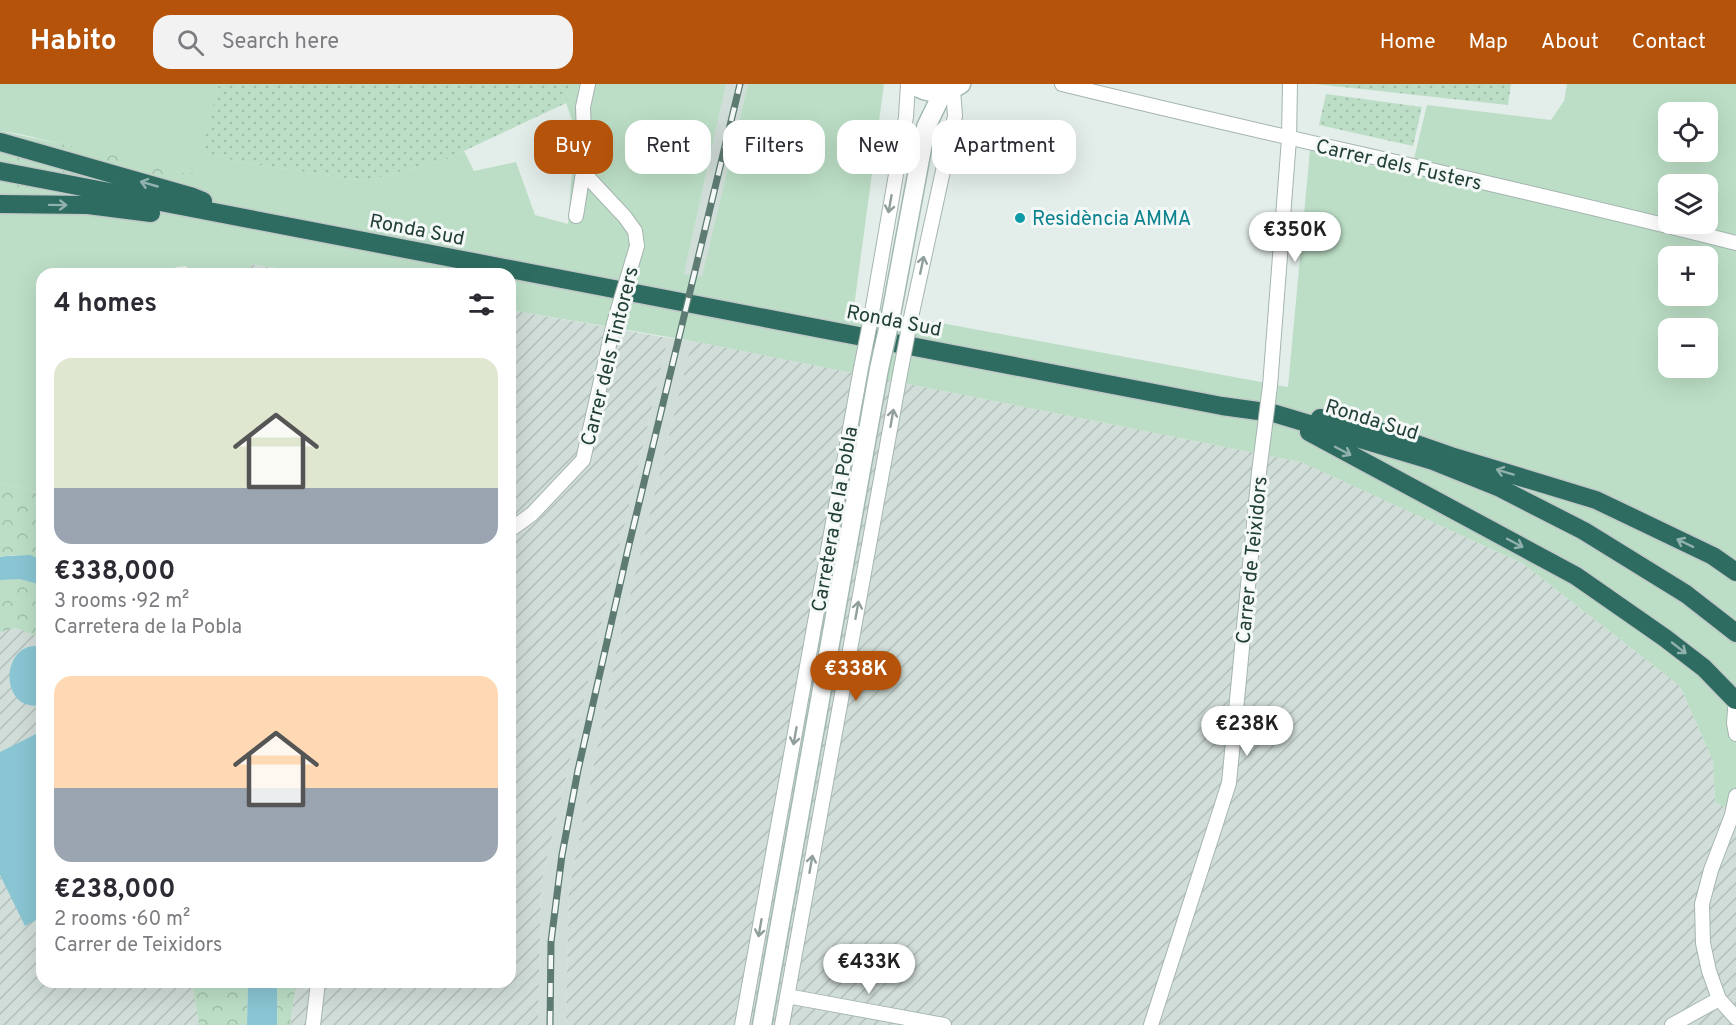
<!DOCTYPE html>
<html lang="en">
<head>
<meta charset="utf-8">
<style>
	:root { --surface:#fff; --page:#f2f2f3; --text:#2b2b33; --muted:#7c7c81; --accent:#b45309 }
	body { margin:0; font-family:Overpass,sans-serif; background:var(--page); color:var(--text); height:100vh; display:flex; flex-direction:column; font-size:22px; white-space:nowrap }
	* { box-sizing:border-box; margin:0 }
	p { font-size:20px; color:var(--muted) }
	.icon { flex:none; width:33px; height:33px; fill:none; stroke:currentColor; stroke-width:2; stroke-linecap:round; stroke-linejoin:round }
	.map { position:relative; flex:1; overflow:hidden }
	.details { position:absolute; left:36px; top:184px; width:480px; height:720px; display:flex; flex-direction:column; background:var(--surface); border-radius:18px; box-shadow:0 6px 24px #0002 }
	.details>* { flex:none }
	.hud { position:absolute; left:534px; top:36px; width:570px; height:54px; display:flex; gap:12px }
	.controls { position:absolute; left:1658px; top:18px; display:grid; gap:12px }
	.controls a { display:grid; place-items:center; width:60px; height:60px; border-radius:12px; background:var(--surface); box-shadow:0 6px 24px #0002; font-size:30px }
	.price { position:absolute; translate:-50% -51px; padding:0 14px; border-radius:21px; background:#fff; color:#222; font-size:20px; line-height:39px; filter:drop-shadow(0 2px 3px #0008) }
	.price::after { content:''; position:absolute; left:50%; top:36px; width:18px; height:14px; margin-left:-9px; background:inherit; clip-path:polygon(0 0,100% 0,50% 100%) }
	.price.on { background:var(--accent); color:#fff }
	ul { padding:0; list-style:none }
	li { display:grid; align-content:center; gap:12px; height:318px; padding:0 18px }
	li span { display:grid; place-items:center; height:186px; border-radius:18px; color:#555 }
	li>.icon { margin-inline-start:auto }
	span .icon { width:108px; height:108px; fill:#fffc; stroke-width:1 }
	li b { font-size:26px }
	h2 { display:flex; justify-content:space-between; align-items:center; height:72px; padding:0 18px; font-size:26px }
	.tag { padding:0 21px; border-radius:18px; background:var(--surface); box-shadow:0 6px 24px #0002; font-size:21px; line-height:54px }
	.tag.on { background:var(--accent); color:#fff }
	header { display:flex; align-items:center; gap:36px; box-sizing:border-box; height:84px; padding:0 30px; background:var(--accent); color:#fff }
	header strong { font-size:28px }
	nav { display:flex; gap:33px; margin-inline-start:auto; font-size:21px }
	.search { width:420px; height:54px; background:var(--page); display:flex; align-items:center; gap:15px; box-sizing:border-box; padding:0 21px; border-radius:18px; color:var(--muted); font-size:22px }
	.map>svg:first-child { display:block }
</style>
</head>
<body>
<header>
<strong>Habito</strong>
<div class="search"><svg class="icon" aria-label="search" viewBox="0 0 24 24"><circle cx="10" cy="10" r="6"/><path d="M15 15l6 6"/></svg>Search here</div>
<nav><a>Home</a><a>Map</a><a>About</a><a>Contact</a></nav>
</header>
<div class="map">
<svg width="1736" height="941" viewBox="0 0 1736 941">
	<defs>
		<pattern id="industrial-furrows" width="10" height="10" patternUnits="userSpaceOnUse" patternTransform="scale(1.5)"><rect width="10" height="10" fill="#d1ddd8"/><path d="M-1 1l2-2M0 10L10 0M9 11l2-2" fill="none" stroke="#b3bfba"/></pattern>
		<pattern id="forest-crowns" width="20" height="18" patternUnits="userSpaceOnUse" patternTransform="scale(1.5)"><rect width="20" height="18" fill="#bcdec6"/><path d="M2 6a3 3 0 1 1 6 0M12 15a3 3 0 1 1 6 0" fill="none" stroke="#a1c0ab"/></pattern>
		<pattern id="park-dots" width="8" height="8" patternUnits="userSpaceOnUse" patternTransform="scale(1.5)"><rect width="8" height="8" fill="#bcdec6"/><path d="M2 2h.1M6 6h.1" fill="none" stroke="#a1c0ab" stroke-width="1.8" stroke-linecap="round"/></pattern>
	</defs>
	<rect width="100%" height="100%" fill="#e3ede9"/>
	<!-- built -->
	<path fill="#d1ddd8" d="M726 0H748L703 194 684 190Z
		M668 254 692 257 616 569 569 806 566 941H538L541 800Z"/>
	<!-- industrial -->
	<path fill="url(#industrial-furrows)" d="M251 180 312 190H245Z
		M510 226 668 254 541 800 538 941H290L296 899 510 898Z
		M692 257 1301 378 1522 479 1680 602 1713 677 1715 718 1736 729V941H566L569 806 616 569Z
		M16 544 42 554V898L192 899 199 941H0V548Z"/>
	<!-- grass -->
	<path fill="#bcdec6" fill-rule="evenodd" d="M0 0H219L202 68 240 78 365 97 447 75 464 67 474 87 516 78 535 131 568 140 575 44 566 19 569 0H726L684 190 702 193 748 0H884L854 223 1288 303 1310 66 1410 91 1427 21 1551 36 1564 17 1567 0H1736V729L1715 718 1713 677 1680 602 1522 479 1301 378 692 257 510 226V190H312L252 180 245 190H192L186 182 176 183 167 190H42V412L28 405 0 400V115C33 115 42 115 67 92L195 89H182L20 50 0 47ZM1668 28H1707V68H1668ZM1668 100H1707V140H1668ZM1668 172H1707V212H1668ZM1668 244H1707V284H1668Z"/>
	<!-- forest -->
	<path fill="url(#forest-crowns)" d="M0 47 128 74 182 89H195L192 101 185 104 102 90 67 92 50 107 27 115H0Z
		M0 400 28 405 42 412V476C29 471 14 470 0 473Z
		M11 495H19L42 501V554L16 544 0 548V496Z
		M192 899H248L247 941H199Z
		M277 899H296L290 941H277Z"/>
	<!-- park -->
	<path fill="url(#park-dots)" d="M219 0H569L566 19 447 75 365 97 240 78 201 68Z
		M1315 0H1511L1508 21Z
		M1326 10 1422 23 1413 62 1319 41Z"/>
	<!-- water -->
	<path fill="#8ac5d3" d="M30 471 42 476V501L19 495 0 496V473L7 472Z
		M35 562 42 563V621C0 629 0 563 35 562Z
		M42 647V833L25 842 0 791V668Z
		M248 899H277V941H247Z"/>
	<g fill="none" stroke-linecap="round" stroke-linejoin="round">
		<!-- street casing -->
		<g stroke="#a5b5b0" stroke-width="16">
			<path id="street" d="M1062 0C1286 55 1512 102 1736 159
				M583 88 625 133 635 147 637 162
				M576 132 585 76 583 23 588 0
				M871 234 906 33 908 0
				M910 238 955 32 953 5
				M1270 302 1289 55 1290 0
				M510 446 532 430 583 376 614 239
				M1736 613 1734 639 1736 650
				M1736 712 1732 731 1711 786 1702 820 1703 859 1709 887 1719 915 1736 934
				M787 912 944 941
				M313 941 318 898
				M742 941 861 284
				M782 941 900 290
				M1151 941 1229 699 1259 388
				M1672 941 1719 915"/>
		</g>
		<!-- secondary casing -->
		<g stroke="#a1b9b1" stroke-width="21">
			<path id="secondary" d="M912 0C928 11 945 11 961 0
				M890 236 926 43 943 8
				M762 941 879 285"/>
		</g>
		<!-- highway casing -->
		<g stroke="#c1c9c7" stroke-width="21">
			<path id="highway" d="M0 58 193 113 203 117
				M0 87 1222 322 1273 329 1433 377 1500 404 1584 447 1686 510 1736 549
				M0 120 88 121 151 129
				M1320 334 1353 338 1451 372 1596 416 1713 472 1736 488
				M1309 348 1576 492 1665 554 1704 584 1735 616"/>
		</g>
		<!-- street -->
		<use href="#street" stroke="#fff" stroke-width="14"/>
		<!-- secondary -->
		<use href="#secondary" stroke="#fff" stroke-width="18"/>
		<!-- highway -->
		<use href="#highway" stroke="#2e6c61" stroke-width="18"/>
		<!-- rail casing -->
		<g stroke="#5d7a73" stroke-width="7">
			<path id="rail" d="M550 941 551 858 562 771 578 686 628 465 740 0"/>
		</g>
		<!-- rail -->
		<use href="#rail" stroke="#f4f9f7" stroke-width="4.5" stroke-dasharray="14" stroke-linecap="butt"/>
		<!-- street-bridge casing -->
		<g stroke="#a5b5b0" stroke-width="16" stroke-linecap="butt">
			<path id="street-bridge" d="M614 239 637 162
				M861 284 871 234
				M900 290 910 238
				M1259 388 1270 302"/>
		</g>
		<!-- secondary-bridge casing -->
		<g stroke="#a1b9b1" stroke-width="21" stroke-linecap="butt">
			<path id="secondary-bridge" d="M879 285 890 236"/>
		</g>
		<!-- street-bridge -->
		<use href="#street-bridge" stroke="#fff" stroke-width="14"/>
		<!-- secondary-bridge -->
		<use href="#secondary-bridge" stroke="#fff" stroke-width="18"/>
	</g>
	<!-- one-way arrows -->
	<defs><path id="oneway-shaft" d="M-6 0H5M1.5-3L5.5 0L1.5 3" fill="none" stroke-width="1.6" stroke-linecap="round" stroke-linejoin="round" transform="scale(1.5)"/></defs>
	<g stroke="#91b2ac">
		<use href="#oneway-shaft" transform="translate(149 100) rotate(-164)"/>
		<use href="#oneway-shaft" transform="translate(58 121) rotate(1)"/>
		<use href="#oneway-shaft" transform="translate(1343 367) rotate(28)"/>
		<use href="#oneway-shaft" transform="translate(1505 388) rotate(-163)"/>
		<use href="#oneway-shaft" transform="translate(1515 459) rotate(28)"/>
		<use href="#oneway-shaft" transform="translate(1685 459) rotate(-154)"/>
		<use href="#oneway-shaft" transform="translate(1679 564) rotate(38)"/>
	</g>
	<g stroke="#909f9c">
		<use href="#oneway-shaft" transform="translate(890 120) rotate(100)"/>
		<use href="#oneway-shaft" transform="translate(922 181) rotate(-78)"/>
		<use href="#oneway-shaft" transform="translate(892 334) rotate(-80)"/>
		<use href="#oneway-shaft" transform="translate(857 526) rotate(-80)"/>
		<use href="#oneway-shaft" transform="translate(795 652) rotate(100)"/>
		<use href="#oneway-shaft" transform="translate(811 780) rotate(-80)"/>
		<use href="#oneway-shaft" transform="translate(760 844) rotate(100)"/>
	</g>
	<!-- markers -->
	<circle fill="#0f9aa8" stroke="#f4f9f7" stroke-width="2" cx="1020" cy="134" r="6"/>
	<g text-anchor="middle" stroke-width="6" stroke-linejoin="round" paint-order="stroke">
		<!-- street labels -->
		<g font-size="20" fill="#223f38" stroke="#f4f9f7">
			<text transform="translate(1399 80) rotate(13)" y="7">Carrer dels Fusters</text>
			<text transform="translate(417 145) rotate(11)" y="7">Ronda Sud</text>
			<text transform="translate(894 236) rotate(11)" y="7">Ronda Sud</text>
			<text transform="translate(609 272) rotate(-76)" y="7">Carrer dels Tintorers</text>
			<text transform="translate(1372 335) rotate(17)" y="7">Ronda Sud</text>
			<text transform="translate(834 435) rotate(-80)" y="7">Carretera de la Pobla</text>
			<text transform="translate(1251 476) rotate(-84)" y="7">Carrer de Teixidors</text>
		</g>
		<!-- culture labels -->
		<g font-size="20" fill="#0d838f" stroke="#f4f9f7" text-anchor="start">
			<text x="1032" y="141">Residència AMMA</text>
		</g>
	</g>
</svg>
<div class="controls">
<a><svg class="icon" aria-label="locate" viewBox="0 0 24 24"><circle cx="12" cy="12" r="6"/><path d="M12 2v4M12 18v4M2 12h4M18 12h4"/></svg></a>
<a><svg class="icon" aria-label="layers" viewBox="0 0 24 24"><path d="M12 4l9 5-9 5-9-5zM3 14l9 5 9-5"/></svg></a>
<a>+</a>
<a>−</a>
</div>
<b class="price" style="left:1295px;top:179px">€350K</b>
<b class="price on" style="left:856px;top:618px">€338K</b>
<b class="price" style="left:1247px;top:673px">€238K</b>
<b class="price" style="left:869px;top:911px">€433K</b>
<div class="hud">
<a class="tag on">Buy</a>
<a class="tag">Rent</a>
<a class="tag">Filters</a>
<a class="tag">New</a>
<a class="tag">Apartment</a>
</div>
<section class="details">
<h2>4 homes<svg class="icon" aria-label="filters" viewBox="0 0 24 24"><path d="M4 7h16M4 17h16"/><circle cx="9" cy="7" r="2"/><circle cx="15" cy="17" r="2"/></svg></h2>
<ul>
<li><span style="background:linear-gradient(#dfe7d0 70%,#9aa5b1 0)"><svg class="icon" aria-label="home" viewBox="0 0 24 24"><path d="M3 11l9-7 9 7M6 9v11h12V9"/></svg></span><div><b>€338,000</b><p>3 rooms · 92 m²</p><p>Carretera de la Pobla</p></div></li>
<li><span style="background:linear-gradient(#ffd9b3 60%,#9aa5b1 0)"><svg class="icon" aria-label="home" viewBox="0 0 24 24"><path d="M3 11l9-7 9 7M6 9v11h12V9"/></svg></span><div><b>€238,000</b><p>2 rooms · 60 m²</p><p>Carrer de Teixidors</p></div></li>
</ul>
</section>
</div>
</body>
</html>
